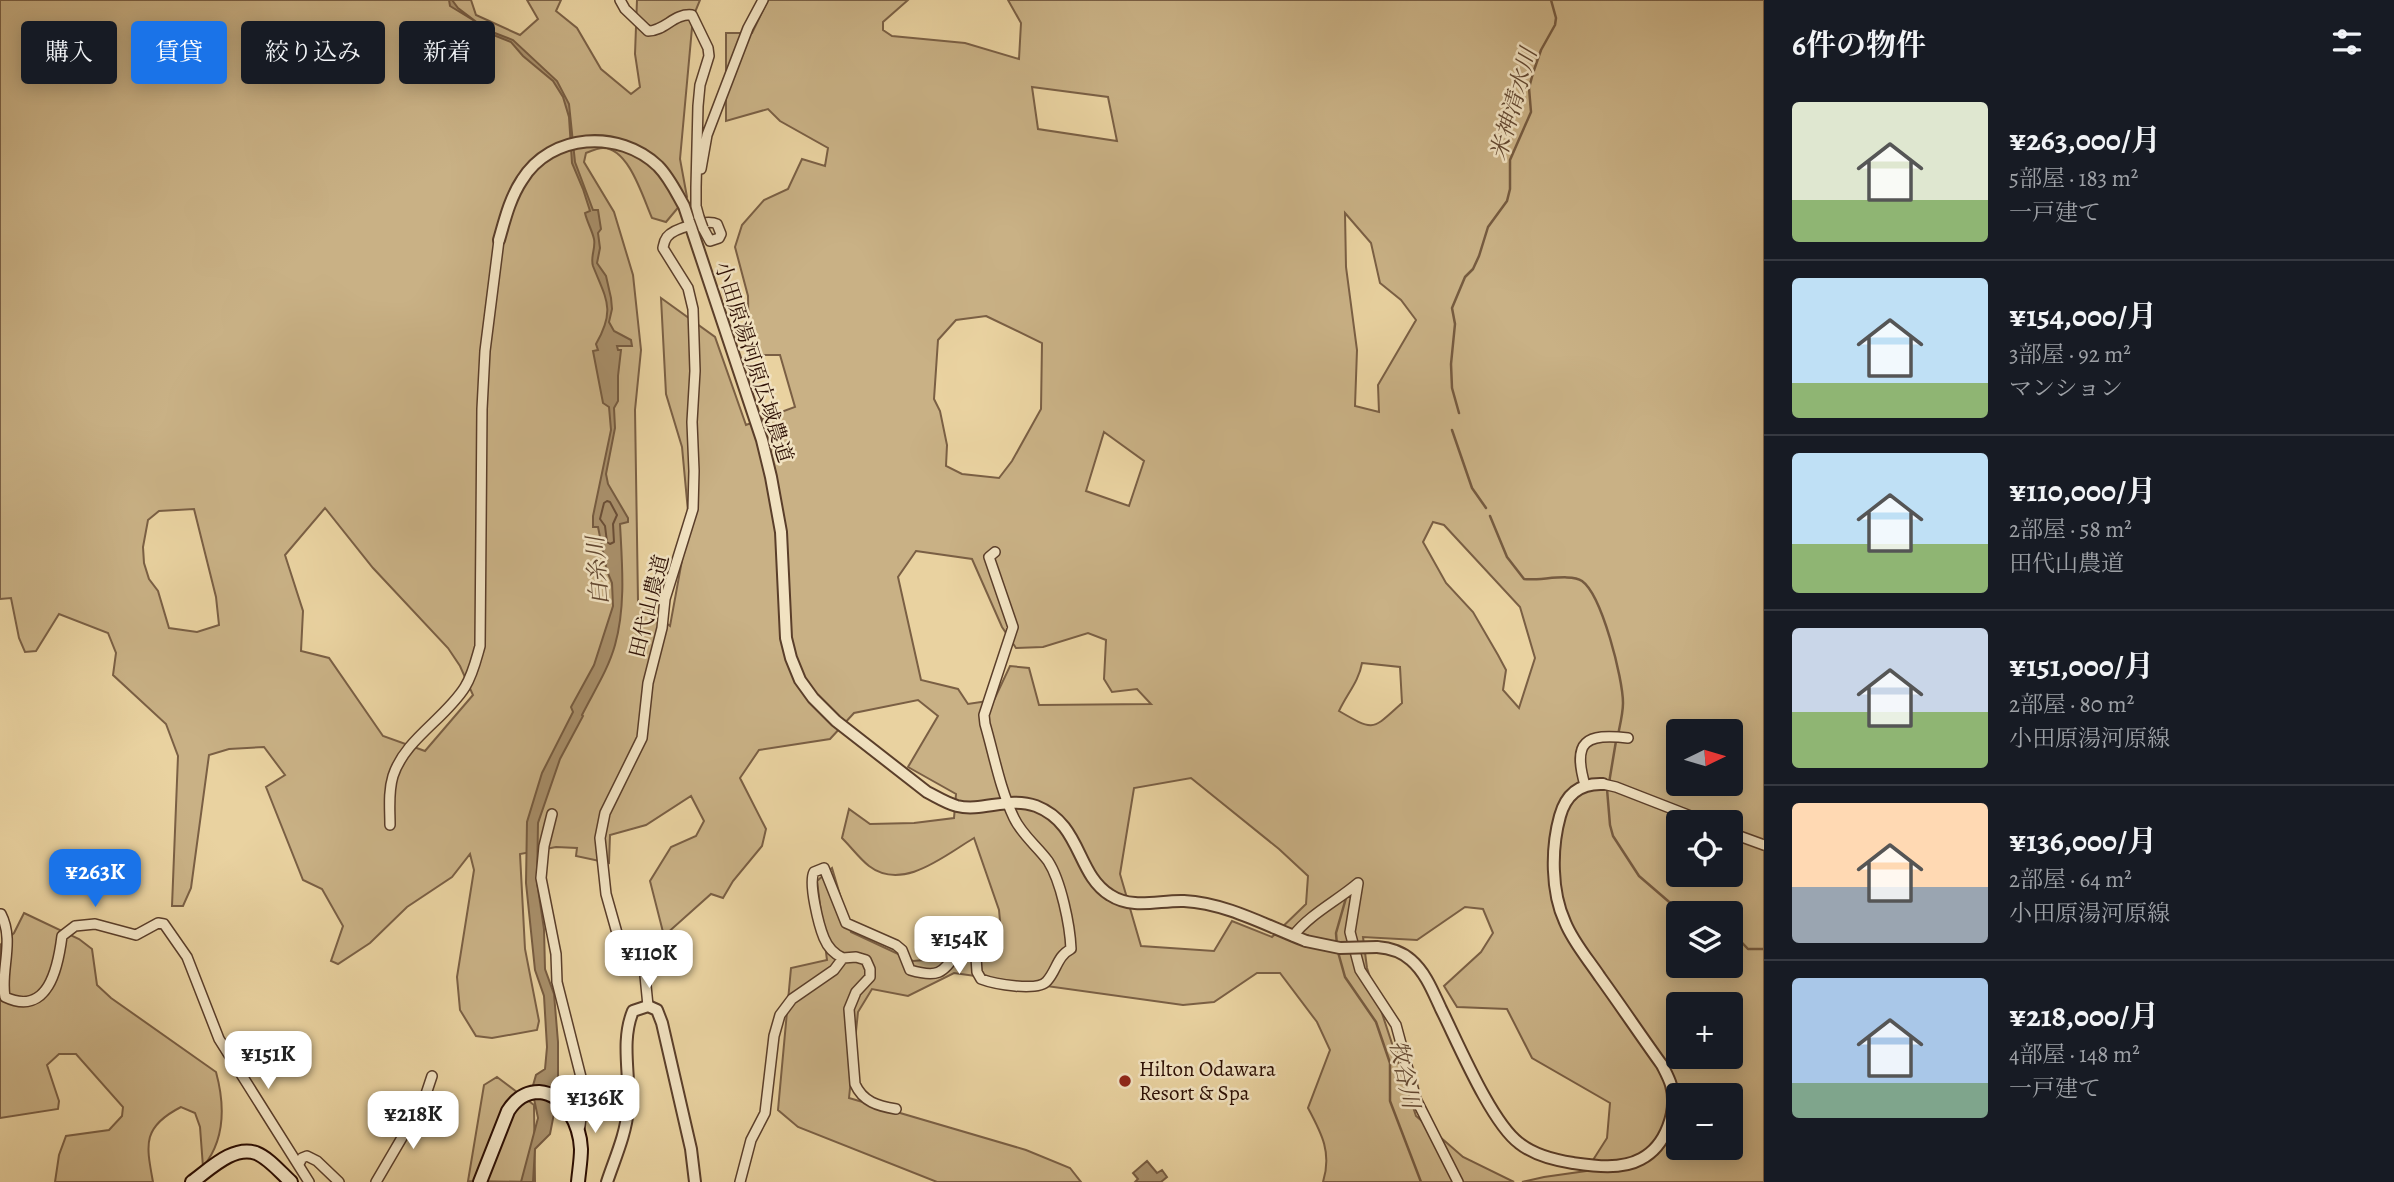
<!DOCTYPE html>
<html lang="ja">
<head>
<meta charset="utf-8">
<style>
	:root { --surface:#171b24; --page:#20242c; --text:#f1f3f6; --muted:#9ea1a6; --line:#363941; --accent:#1a73e8 }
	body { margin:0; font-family:Alegreya,"Noto Serif JP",serif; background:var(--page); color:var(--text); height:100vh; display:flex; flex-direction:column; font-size:26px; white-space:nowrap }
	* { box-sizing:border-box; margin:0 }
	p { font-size:23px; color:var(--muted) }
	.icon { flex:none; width:38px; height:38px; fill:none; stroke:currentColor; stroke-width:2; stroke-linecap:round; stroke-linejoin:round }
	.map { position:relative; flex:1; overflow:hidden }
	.details { display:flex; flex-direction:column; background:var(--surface); width:630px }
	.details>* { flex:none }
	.top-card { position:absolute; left:21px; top:21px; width:665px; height:63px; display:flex; gap:14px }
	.needle { width:46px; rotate:85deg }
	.tools { position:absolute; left:1666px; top:719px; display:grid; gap:14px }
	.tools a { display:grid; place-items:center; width:77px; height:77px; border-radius:7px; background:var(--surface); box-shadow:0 4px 18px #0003; font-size:35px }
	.price { position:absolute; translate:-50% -60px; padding:0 16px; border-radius:14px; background:#fff; color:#222; font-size:23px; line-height:46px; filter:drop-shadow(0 2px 4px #0008) }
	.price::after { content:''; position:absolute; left:50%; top:42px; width:21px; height:16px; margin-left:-10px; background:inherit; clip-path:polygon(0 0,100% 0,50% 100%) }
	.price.active { background:var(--accent); color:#fff }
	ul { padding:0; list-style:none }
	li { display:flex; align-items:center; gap:21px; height:175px; padding:0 28px }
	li+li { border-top:2px solid var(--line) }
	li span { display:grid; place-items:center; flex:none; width:196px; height:140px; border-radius:7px; color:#555 }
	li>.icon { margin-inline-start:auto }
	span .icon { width:84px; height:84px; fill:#fffc; stroke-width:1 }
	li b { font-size:30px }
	h2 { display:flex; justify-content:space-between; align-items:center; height:84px; padding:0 28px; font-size:30px }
	.pill { padding:0 24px; border-radius:7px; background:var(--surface); box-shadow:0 4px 18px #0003; font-size:24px; line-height:63px }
	.pill.active { background:var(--accent); color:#fff }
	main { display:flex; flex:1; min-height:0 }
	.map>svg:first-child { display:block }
</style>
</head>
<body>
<main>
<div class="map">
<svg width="1764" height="1182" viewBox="0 0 1764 1182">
	<rect width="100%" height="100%" fill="#e9d2a0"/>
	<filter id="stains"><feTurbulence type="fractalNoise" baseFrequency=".00286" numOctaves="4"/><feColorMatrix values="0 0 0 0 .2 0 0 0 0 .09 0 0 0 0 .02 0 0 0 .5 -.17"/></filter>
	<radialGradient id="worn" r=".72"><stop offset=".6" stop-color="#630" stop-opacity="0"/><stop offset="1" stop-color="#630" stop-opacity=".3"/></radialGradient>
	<!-- green -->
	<path fill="#c9b185" stroke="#7a5f44" stroke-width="2" fill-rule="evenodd" d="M0 0H471L476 15 520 35 538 19 527 0H561L556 11 577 28 601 69 631 94 640 87 635 54 637 0H700L693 17 680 159 687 197 666 222 652 218C643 198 629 148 603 148 598 148 591 151 586 153L584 162 614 212 633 275 641 350 635 410 638 601 670 626 689 522 682 447 666 394 661 298 715 337 746 425 795 407 780 355H749L748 296 735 247 742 225 764 200 788 189 802 159 825 166 828 148 780 121 768 109 726 121V33H752L768 0H908L883 22V30L892 36 965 43 1019 59 1021 23 1008 0H1764V1182H1522L1544 1177 1586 1171 1607 1138 1610 1103 1532 1058 1507 1009 1457 1007 1444 986 1481 952 1493 933 1483 909 1465 907 1417 940 1363 937 1367 968 1416 1116 1463 1157 1514 1182H1323C1332 1153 1322 1134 1308 1108L1330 1050 1317 1022 1280 973H1257L1214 1002 1183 1005 954 973 908 996 872 989 858 1012 849 1098 1026 1150 1070 1168 1081 1182H937L798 1127 778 1110 791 968 827 960 817 881 832 868 851 932 913 961 936 959 937 947 943 940 1001 932 999 910 974 838C945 855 903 892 869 866 860 859 851 847 842 838L849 809 870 824 914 823 954 818 956 794 908 767 938 716 918 700 854 713 830 739 759 750 740 778 766 829 762 846 733 881 723 898 711 894 664 936 650 881 671 847 696 836 704 821 691 796 646 825 610 835 609 863 576 856 577 848 556 847 520 854 525 949 539 1021 537 1030 492 1038 476 1036 460 1010 457 977 474 870 470 854 452 877 407 907 370 943 338 964 331 961 343 926 322 889 303 880 266 787 285 775 264 747 229 749 209 755 191 888 183 906H172L178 756 166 724 113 675 116 653 108 633 59 614 36 651 25 652 19 638 11 598 0 599ZM1032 87 1108 97 1117 141 1038 129ZM1345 213 1371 243 1380 283 1401 300 1416 320 1378 385 1379 412 1355 406 1357 350 1346 267ZM986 316 1042 343 1041 409 1012 461 999 478 962 474 946 466 947 445 940 411 934 399 938 340 956 320ZM1104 432 1144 461 1129 506 1086 491ZM325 508 373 568 448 648 460 666 473 695 425 751 383 736 329 658 301 651 303 611 285 555ZM194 509 216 597 219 625 197 632 169 628 158 591 149 579 144 563 143 547 148 520 159 511ZM1433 522 1444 525 1520 607 1535 658 1519 708 1503 690 1506 670 1498 655 1473 612 1446 583 1423 542ZM916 551 972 559 1002 627 1016 648 1043 647 1088 633 1106 640 1104 679 1112 692 1137 689 1151 704 1039 705 1029 668 1010 666 994 700 968 704 958 689 921 680 898 577ZM1362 663 1400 667 1402 703C1372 730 1375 732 1339 711 1347 694 1359 681 1362 663ZM1678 732H1731V784H1678ZM1191 778 1279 849 1308 876 1306 904 1272 937 1232 921 1214 951 1141 946 1120 874 1134 788ZM1678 822H1731V875H1678ZM1678 914H1731V966H1678ZM1678 1004H1731V1057H1678ZM1678 1096H1731V1148H1678Z
		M24 913 79 939 92 949 97 985 111 998 216 1072C225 1105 225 1140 203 1167L200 1127 195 1113 181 1107C142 1127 146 1144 153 1182H55L59 1155 66 1136 109 1130 122 1116 123 1107 76 1054H59L47 1065 59 1101 58 1109 0 1118V945L14 933Z
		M497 1077 534 1105 535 1182 468 1181 484 1085Z"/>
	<!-- water -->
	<path fill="#a88f6a" stroke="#765b40" stroke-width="2" d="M449 0H452L458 8 487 30 513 40 557 81 569 104 575 162 593 210H598L601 229 598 233 600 248 597 263 606 276 611 298 612 309 609 322 614 331 631 340 632 346H617L618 350H621L618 376V401L614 408 615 428 606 474 608 484 628 518V522L620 524C622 563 626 606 615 645 608 670 594 691 582 715L583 716 560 759 538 823 537 882 544 929 545 969 554 994 558 1042V1093L550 1134 535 1149 533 1182H521L538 1118 532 1089 536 1075 545 1069 547 1047 544 996 535 970 526 883 527 822 542 773 573 712 571 707 594 665 613 606 612 583 607 571 598 527H593V516L611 430 609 407 603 403 593 351 598 350 596 344C616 309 606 299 593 266 590 257 596 248 594 239 592 230 587 222 585 213L590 211 583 189 572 163 569 117 563 97 553 81 523 56 511 42 483 31 473 20 450 6Z
		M1147 1161 1157 1173 1162 1170 1167 1177 1161 1182H1135L1138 1179 1133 1173Z"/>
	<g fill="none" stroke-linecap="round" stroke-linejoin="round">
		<!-- shore -->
		<path stroke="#6a4e36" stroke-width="2" d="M607 501 610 502 617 515 613 524 614 542 610 544 607 542 605 526 600 519 604 503Z"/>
		<!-- stream -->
		<path stroke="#765b40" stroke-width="2.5" d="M1459 413 1452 388 1451 364 1455 324 1452 308 1465 277 1473 269 1479 256 1488 227 1507 201 1510 189V160L1531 112 1529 88 1533 73 1541 50 1555 25 1556 18 1551 0
			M1452 430 1472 488 1486 508
			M1490 516 1507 557 1524 579C1539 581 1571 573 1582 581 1602 595 1623 679 1623 703 1623 713 1620 725 1618 735
			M1609 783 1616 741
			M1607 789 1610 825 1613 836 1639 876 1675 907 1708 914
			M1731 931 1748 949H1764
			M1337 946 1336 933 1346 898
			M1338 952 1345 977 1376 1022 1390 1063V1101L1421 1182"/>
		<!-- minor casing -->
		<g stroke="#5a3e2a" stroke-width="12">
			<path id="minor" d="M620 0 625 9 648 31C665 31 674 13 692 15L708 48 709 56 700 85 698 106 696 187V206L699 217
				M701 169 707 135 748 28 763 0
				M1603 784 1616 787 1706 822
				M1585 785C1572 741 1586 733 1628 738
				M552 814 544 846 541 878 556 954 557 982 584 1089 580 1126 577 1129
				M390 825C390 809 388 792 393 776 405 739 445 719 465 687 473 674 476 660 480 646L482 409 485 351 499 240
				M1731 833 1764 845
				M1358 883 1350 932 1360 970 1396 1025 1416 1099 1458 1182
				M1 914C15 941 0 971 5 997 48 1017 58 968 62 936L75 926 95 924 136 935 158 923 164 924 187 957 219 1039 309 1182
				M1293 936C1310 914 1337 901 1358 883
				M843 958C834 954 828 948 824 938 819 926 808 883 814 872L824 868 846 923 896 945 902 950 910 970C937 978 943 974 957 952L967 950 976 957 977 972 981 979C994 984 1038 992 1047 981 1057 970 1057 956 1071 949 1070 925 1061 881 1048 861 1037 846 1022 835 1014 818 1000 789 994 755 985 724L984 715 1013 627 989 557 995 552
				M648 1006 643 955 617 933 606 894 600 838 605 813 642 738 648 683 662 628 665 599 693 509 694 471 692 422 695 371 693 309 688 288 663 248C664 243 664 241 667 237 674 228 707 219 717 224L721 234 719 238 710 241 703 228
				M299 1164 302 1158 307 1156 317 1161 339 1182
				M376 1182 424 1100 432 1076
				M740 1182 751 1140 765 1113 774 1036 780 1015 792 999 834 970 843 958 856 957 866 960 870 969V977L856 992 849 1009 855 1084C863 1102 878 1106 896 1109"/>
		</g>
		<!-- tertiary casing -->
		<g stroke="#5a3e2a" stroke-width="14">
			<path id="tertiary" d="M499 240C505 219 510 198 522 180 551 133 619 129 658 166 669 177 676 192 684 206L762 440 771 477 781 532 786 638 791 658 800 680 813 698 836 721 927 792C937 797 946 803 957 806 983 812 1009 796 1036 806 1082 824 1076 874 1110 895 1133 910 1159 900 1184 901 1226 903 1267 926 1306 941
				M1377 947C1390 948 1401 951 1411 960 1426 973 1433 992 1441 1009 1458 1043 1491 1122 1519 1143 1534 1155 1553 1160 1573 1163 1594 1166 1621 1170 1641 1159 1666 1146 1678 1111 1671 1085 1669 1078 1665 1071 1662 1065 1641 1036 1621 1006 1600 977 1588 959 1573 942 1565 922 1551 892 1551 848 1560 816 1566 794 1580 783 1603 784
				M607 1182C615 1158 626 1134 628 1109 631 1077 620 1042 633 1011L648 1006 657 1010 662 1023 691 1149 695 1182"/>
		</g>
		<!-- secondary casing -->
		<g stroke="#2b0d02" stroke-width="16">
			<path id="secondary" d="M192 1182C209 1170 233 1145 256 1153 269 1158 281 1173 291 1182
				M480 1182 508 1111C515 1100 525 1092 539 1092 566 1094 580 1126 581 1149 581 1160 579 1171 578 1182"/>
		</g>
		<!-- minor -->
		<use href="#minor" stroke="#f1e2c1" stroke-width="9"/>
		<!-- tertiary -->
		<use href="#tertiary" stroke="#f1e2c1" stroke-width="10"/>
		<!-- secondary -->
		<use href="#secondary" stroke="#f1e2c1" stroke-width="12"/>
		<!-- minor-bridge casing -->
		<g stroke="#5a3e2a" stroke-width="12" stroke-linecap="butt">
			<path id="minor-bridge" d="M699 217 703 228"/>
		</g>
		<!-- tertiary-bridge casing -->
		<g stroke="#5a3e2a" stroke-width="14" stroke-linecap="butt">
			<path id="tertiary-bridge" d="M1306 941 1340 948 1377 947"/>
		</g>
		<!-- minor-bridge -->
		<use href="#minor-bridge" stroke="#f1e2c1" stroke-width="9"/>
		<!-- tertiary-bridge -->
		<use href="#tertiary-bridge" stroke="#f1e2c1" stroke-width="10"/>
	</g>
	<!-- markers -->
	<circle fill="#8f2418" stroke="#f1e2c1" stroke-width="2.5" cx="1125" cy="1081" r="7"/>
	<g text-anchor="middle" stroke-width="5" stroke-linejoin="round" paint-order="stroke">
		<!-- street labels -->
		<g font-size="21" fill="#2b0d02" stroke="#f1e2c1">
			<text transform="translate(754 362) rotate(72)" y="7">小田原湯河原広域農道</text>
			<text transform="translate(649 606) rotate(-76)" y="7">田代山農道</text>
		</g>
		<!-- poi labels -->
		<g font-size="21" fill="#2b0d02" stroke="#f1e2c1" text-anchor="start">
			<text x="1139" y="1076">Hilton Odawara<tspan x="1139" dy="24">Resort &amp; Spa</tspan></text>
		</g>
		<!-- water labels -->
		<g font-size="23" font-style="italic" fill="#634831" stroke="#f1e2c1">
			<text transform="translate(1513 104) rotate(-74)" y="8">米神清水川</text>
			<text transform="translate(597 571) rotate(-94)" y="8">白糸川</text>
			<text transform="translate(1405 1074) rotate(78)" y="8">牧谷川</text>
		</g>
	</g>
	<rect width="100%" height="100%" filter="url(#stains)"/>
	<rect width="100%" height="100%" fill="url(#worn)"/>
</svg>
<div class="tools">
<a><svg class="needle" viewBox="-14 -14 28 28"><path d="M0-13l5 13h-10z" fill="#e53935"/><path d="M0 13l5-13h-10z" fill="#9ea1a6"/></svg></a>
<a><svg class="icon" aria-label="locate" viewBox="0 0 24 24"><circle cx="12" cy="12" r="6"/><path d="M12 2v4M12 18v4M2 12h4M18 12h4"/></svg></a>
<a><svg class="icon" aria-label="layers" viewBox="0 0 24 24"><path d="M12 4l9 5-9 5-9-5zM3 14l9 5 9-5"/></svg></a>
<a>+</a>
<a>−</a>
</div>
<b class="price active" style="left:95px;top:909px">¥263K</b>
<b class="price" style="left:959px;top:976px">¥154K</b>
<b class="price" style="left:649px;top:990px">¥110K</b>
<b class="price" style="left:268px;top:1091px">¥151K</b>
<b class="price" style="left:595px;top:1135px">¥136K</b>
<b class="price" style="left:413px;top:1151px">¥218K</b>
<div class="top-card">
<a class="pill">購入</a>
<a class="pill active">賃貸</a>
<a class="pill">絞り込み</a>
<a class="pill">新着</a>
</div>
</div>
<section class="details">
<h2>6件の物件<svg class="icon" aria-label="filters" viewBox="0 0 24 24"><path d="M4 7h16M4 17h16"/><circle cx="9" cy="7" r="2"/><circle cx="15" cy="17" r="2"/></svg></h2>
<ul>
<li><span style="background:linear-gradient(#dfe7d0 70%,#8fb573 0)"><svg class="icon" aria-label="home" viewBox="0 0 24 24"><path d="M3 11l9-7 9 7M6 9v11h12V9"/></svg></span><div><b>¥263,000/月</b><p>5部屋 · 183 m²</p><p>一戸建て</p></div></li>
<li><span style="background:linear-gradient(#bfe0f5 75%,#8fb573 0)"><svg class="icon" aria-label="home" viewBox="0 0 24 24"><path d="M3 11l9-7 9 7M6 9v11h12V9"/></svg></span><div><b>¥154,000/月</b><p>3部屋 · 92 m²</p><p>マンション</p></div></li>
<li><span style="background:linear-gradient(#bfe0f5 65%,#8fb573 0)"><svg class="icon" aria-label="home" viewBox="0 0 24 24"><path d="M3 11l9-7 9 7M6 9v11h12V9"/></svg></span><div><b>¥110,000/月</b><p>2部屋 · 58 m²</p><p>田代山農道</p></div></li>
<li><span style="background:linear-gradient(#c9d6e8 60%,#8fb573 0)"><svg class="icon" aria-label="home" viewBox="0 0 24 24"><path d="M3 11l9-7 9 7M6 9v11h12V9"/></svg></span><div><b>¥151,000/月</b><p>2部屋 · 80 m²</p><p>小田原湯河原線</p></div></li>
<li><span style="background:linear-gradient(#ffd9b3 60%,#9aa5b1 0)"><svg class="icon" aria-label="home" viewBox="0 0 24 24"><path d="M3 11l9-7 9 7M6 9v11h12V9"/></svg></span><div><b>¥136,000/月</b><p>2部屋 · 64 m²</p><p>小田原湯河原線</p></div></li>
<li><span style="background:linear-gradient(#a9c7e8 75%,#7fa58c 0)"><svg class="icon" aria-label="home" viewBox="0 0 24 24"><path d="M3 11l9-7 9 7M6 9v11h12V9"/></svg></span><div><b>¥218,000/月</b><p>4部屋 · 148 m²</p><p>一戸建て</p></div></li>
</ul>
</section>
</main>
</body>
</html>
